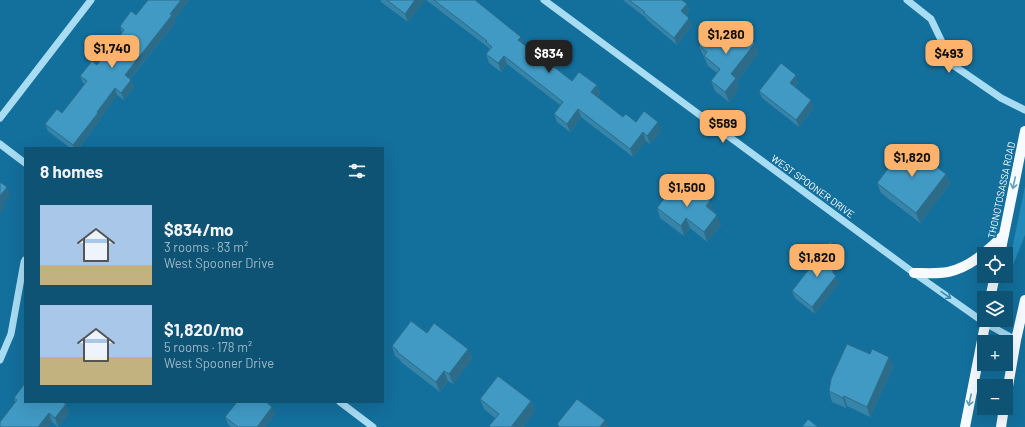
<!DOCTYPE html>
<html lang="en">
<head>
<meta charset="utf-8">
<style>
	:root { --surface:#0e5374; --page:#1c5d7c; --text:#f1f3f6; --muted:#9bb6c5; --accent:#ffb26b }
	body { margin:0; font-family:Barlow,sans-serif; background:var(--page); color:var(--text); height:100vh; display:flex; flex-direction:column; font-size:15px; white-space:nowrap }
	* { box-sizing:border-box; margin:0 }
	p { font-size:13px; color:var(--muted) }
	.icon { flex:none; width:22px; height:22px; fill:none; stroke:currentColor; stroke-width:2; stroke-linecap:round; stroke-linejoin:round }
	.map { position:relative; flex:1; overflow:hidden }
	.sheet { position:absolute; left:24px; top:147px; width:360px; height:256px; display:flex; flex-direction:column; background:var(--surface); border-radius:0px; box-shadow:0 4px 16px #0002 }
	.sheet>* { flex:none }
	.controls { position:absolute; left:977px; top:247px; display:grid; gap:8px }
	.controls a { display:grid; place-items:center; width:36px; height:36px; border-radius:0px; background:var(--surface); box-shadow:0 4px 16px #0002; font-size:20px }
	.price { position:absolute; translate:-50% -34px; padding:0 9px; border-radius:8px; background:var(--accent); color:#111; font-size:13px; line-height:26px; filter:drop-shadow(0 1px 2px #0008) }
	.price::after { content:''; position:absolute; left:50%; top:24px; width:12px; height:9px; margin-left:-6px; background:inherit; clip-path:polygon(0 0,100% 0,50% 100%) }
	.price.selected { background:#222; color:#fff }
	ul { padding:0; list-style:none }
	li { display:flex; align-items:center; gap:12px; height:100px; padding:0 16px }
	li span { display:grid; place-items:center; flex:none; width:112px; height:80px; border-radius:0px; color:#555 }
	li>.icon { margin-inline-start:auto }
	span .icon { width:48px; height:48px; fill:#fffc; stroke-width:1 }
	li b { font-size:17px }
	h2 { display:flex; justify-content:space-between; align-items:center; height:48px; padding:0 16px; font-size:17px }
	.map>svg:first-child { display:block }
</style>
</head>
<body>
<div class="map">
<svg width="1025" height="427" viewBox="0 0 1025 427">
	<rect width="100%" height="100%" fill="#136f9b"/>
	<!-- green -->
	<path fill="#2289b8" d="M1025 186V235L1014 263 1011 269 1009 268V264Z"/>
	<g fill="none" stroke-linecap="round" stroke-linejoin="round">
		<!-- minor -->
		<path stroke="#a8dcf3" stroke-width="7" d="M544 0 914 273 985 323 1016 340
			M907 0 931 19 953 65 1001 98 1025 110
			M0 118 91 0
			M0 144 25 163
			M0 360 11 334 24 262 25 260
			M340 402 373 427"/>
		<!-- major -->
		<path stroke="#f5fbff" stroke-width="10" d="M1000 254 1025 131
			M914 273C924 273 938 274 948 272 971 267 987 251 1004 235
			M990 298 995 276
			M1006 398 1016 340 1025 300
			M965 427 986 320
			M1001 427 1004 408"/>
	</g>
	<!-- wall -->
	<path fill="#3784a9" d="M148 0H189L174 20 175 23 130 79 134 87 124 100 117 95 100 119V120L79 148H70L48 131 45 124 62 113 85 84 83 83 80 76 97 65 122 33 120 26 136 15Z
		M381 0H425L408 22 381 2Z
		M426 0H475L521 37 523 44 554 68 572 81 597 85 600 94 597 97 623 117 661 131 650 144 646 141 633 157 581 117 570 132 557 122 554 114 560 105 507 64 501 72 489 63 486 54 489 50V48Z
		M623 0H682L687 4 689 11 686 15 692 25 677 45 647 20 646 18Z
		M725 39 755 43 758 54 737 81 739 88 729 102 715 91 711 81 717 73 708 66 699 46Z
		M798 82 795 87 814 107 799 127 762 98 759 91Z
		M946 174 950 184 920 223 881 193 877 183Z
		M692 195 714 211 713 212 721 225 707 242 690 228 684 236 660 218 657 208Z
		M831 241 834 248 835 275 839 283 815 314 795 298 792 291Z
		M427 333 468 349 472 359 453 384 448 381 440 392 401 362 400 360 395 356 392 346Z
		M870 354 889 357 893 367 870 417 847 406 846 408 832 402 829 391Z
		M14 398 25 402H68L66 404 69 413 58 427 52 422 15 402Z
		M480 399 531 401 535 411 523 427H489V426L495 418 484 409Z
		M275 414 265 427H231L228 424 225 417Z"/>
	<!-- shaded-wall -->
	<path fill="#2d6c89" d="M181 0H189L174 20 175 23 127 82 125 75Z
		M415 0H425L408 22 405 14Z
		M687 4 689 11 683 18 681 11Z
		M689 18 692 25 677 45 674 38Z
		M521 37 524 45 518 40Z
		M755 43 758 54 737 81 739 88 729 102 725 92 731 74Z
		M504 56 507 64 501 72 498 63Z
		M796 75 798 82 792 90 790 83Z
		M131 80 134 87 124 100 121 93Z
		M597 85 600 94 594 101 591 92Z
		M115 88 117 95 100 119V120L79 148H74L73 145Z
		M811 100 814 107 799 127 796 120Z
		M578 109 581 117 570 132 567 124Z
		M658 122 661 131 650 144 647 136Z
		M643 132 646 141 633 157 630 149Z
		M946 174 950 184 920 223 916 213Z
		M7 187 10 196 4 203 5 207 0 213V196Z
		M710 201 714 211 710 216 706 206Z
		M717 215 721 225 707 242 704 232Z
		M686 218 690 228 684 236 681 226Z
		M831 241 834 248 835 277 836 276 839 283 815 314 812 307 833 273Z
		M468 349 472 359 453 384 449 374Z
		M889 357 893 367 870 417 867 407Z
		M444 371 448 381 440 392 436 382Z
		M844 396 847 406 846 408 843 398Z
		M531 401 535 411 523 427H511Z
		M61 402H68L66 404 69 413 58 427 55 418Z
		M272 407 275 414 265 427H257Z
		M49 413 52 422 48 427H38Z
		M605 420 608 427H600Z"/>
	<!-- building -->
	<path fill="#409ac4" stroke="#2d6c89" d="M148 0H181L170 14 172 15 125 75 131 80 121 93 115 88 97 112 98 113 73 145 45 124 57 109 62 113 87 81 80 76 92 61 97 65 124 30 120 26 131 11 136 15Z
		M387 0H415L405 14Z
		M434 0H475L521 37 518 40 554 68V67L572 81 579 72 597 85 591 92 623 117 626 114 636 122 644 111 658 122 647 136 643 132 630 149 578 109 567 124 554 114 563 102 504 56 498 63 486 54 492 47 486 42 487 41Z
		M629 0H682L687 4 681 11 689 18 674 38 644 13 645 12Z
		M734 27 755 43 731 74 736 78 725 92 711 81 720 69 704 56 707 52 699 46 712 29 725 39Z
		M781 63 796 75 790 83 811 100 796 120 759 91Z
		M907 144 946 174 916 213 877 183Z
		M0 182 7 187 0 196Z
		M676 183 692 195 696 190 710 201 706 206 717 215 704 232 686 218 681 226 657 208Z
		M831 241 833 273 836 276 812 307 792 291Z
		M411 321 427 333 434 323 468 349 449 374 444 371 436 382 397 352 398 351 392 346Z
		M847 344 870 354 872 349 889 357 867 407 844 396 843 398 829 391 831 379Z
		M498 376 531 401 511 427H490L489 426 499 414 480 399Z
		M25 383V402H63L66 404 55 418 49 413 38 427H0V422L17 400 14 398Z
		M577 399 605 420 600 427H558L559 426 557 424Z
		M237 402H266L272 407 257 427H238L225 417Z
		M808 419 818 427H802Z"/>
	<!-- one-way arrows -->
	<defs><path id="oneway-shaft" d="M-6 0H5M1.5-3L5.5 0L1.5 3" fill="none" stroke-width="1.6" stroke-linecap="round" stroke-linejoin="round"/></defs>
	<g stroke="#62a0be">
		<use href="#oneway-shaft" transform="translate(1014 183) rotate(102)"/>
		<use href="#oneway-shaft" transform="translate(970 400) rotate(101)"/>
	</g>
	<use stroke="#388ab1" href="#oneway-shaft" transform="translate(946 295) rotate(35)"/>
	<g text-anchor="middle" stroke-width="3" stroke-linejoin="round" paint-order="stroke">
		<!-- street labels -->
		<g font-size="10" fill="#fff" stroke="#136f9b">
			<text transform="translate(813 186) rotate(36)" y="4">WEST SPOONER DRIVE</text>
			<text transform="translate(1001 190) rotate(-78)" y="4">THONOTOSASSA ROAD</text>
		</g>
	</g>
</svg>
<div class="controls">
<a><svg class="icon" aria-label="locate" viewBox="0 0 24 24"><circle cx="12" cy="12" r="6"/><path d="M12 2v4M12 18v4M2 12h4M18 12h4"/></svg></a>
<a><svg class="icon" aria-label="layers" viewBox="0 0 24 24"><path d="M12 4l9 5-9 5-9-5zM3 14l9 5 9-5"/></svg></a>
<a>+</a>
<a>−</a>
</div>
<b class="price" style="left:726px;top:55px">$1,280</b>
<b class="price" style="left:112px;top:69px">$1,740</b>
<b class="price selected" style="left:549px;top:74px">$834</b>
<b class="price" style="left:949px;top:74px">$493</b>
<b class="price" style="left:723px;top:144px">$589</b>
<b class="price" style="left:912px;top:178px">$1,820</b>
<b class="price" style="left:687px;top:208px">$1,500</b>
<b class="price" style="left:817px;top:278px">$1,820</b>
<section class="sheet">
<h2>8 homes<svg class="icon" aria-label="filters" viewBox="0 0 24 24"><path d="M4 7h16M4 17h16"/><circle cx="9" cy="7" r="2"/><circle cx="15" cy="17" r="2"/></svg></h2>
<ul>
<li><span style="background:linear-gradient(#a9c7e8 75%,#c2b280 0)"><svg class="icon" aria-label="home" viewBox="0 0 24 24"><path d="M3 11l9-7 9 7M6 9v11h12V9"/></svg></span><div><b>$834/mo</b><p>3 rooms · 83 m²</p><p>West Spooner Drive</p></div></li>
<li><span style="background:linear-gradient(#a9c7e8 65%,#c2b280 0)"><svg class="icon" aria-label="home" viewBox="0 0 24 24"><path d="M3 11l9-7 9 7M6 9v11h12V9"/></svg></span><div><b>$1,820/mo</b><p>5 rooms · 178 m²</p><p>West Spooner Drive</p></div></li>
</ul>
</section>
</div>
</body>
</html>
